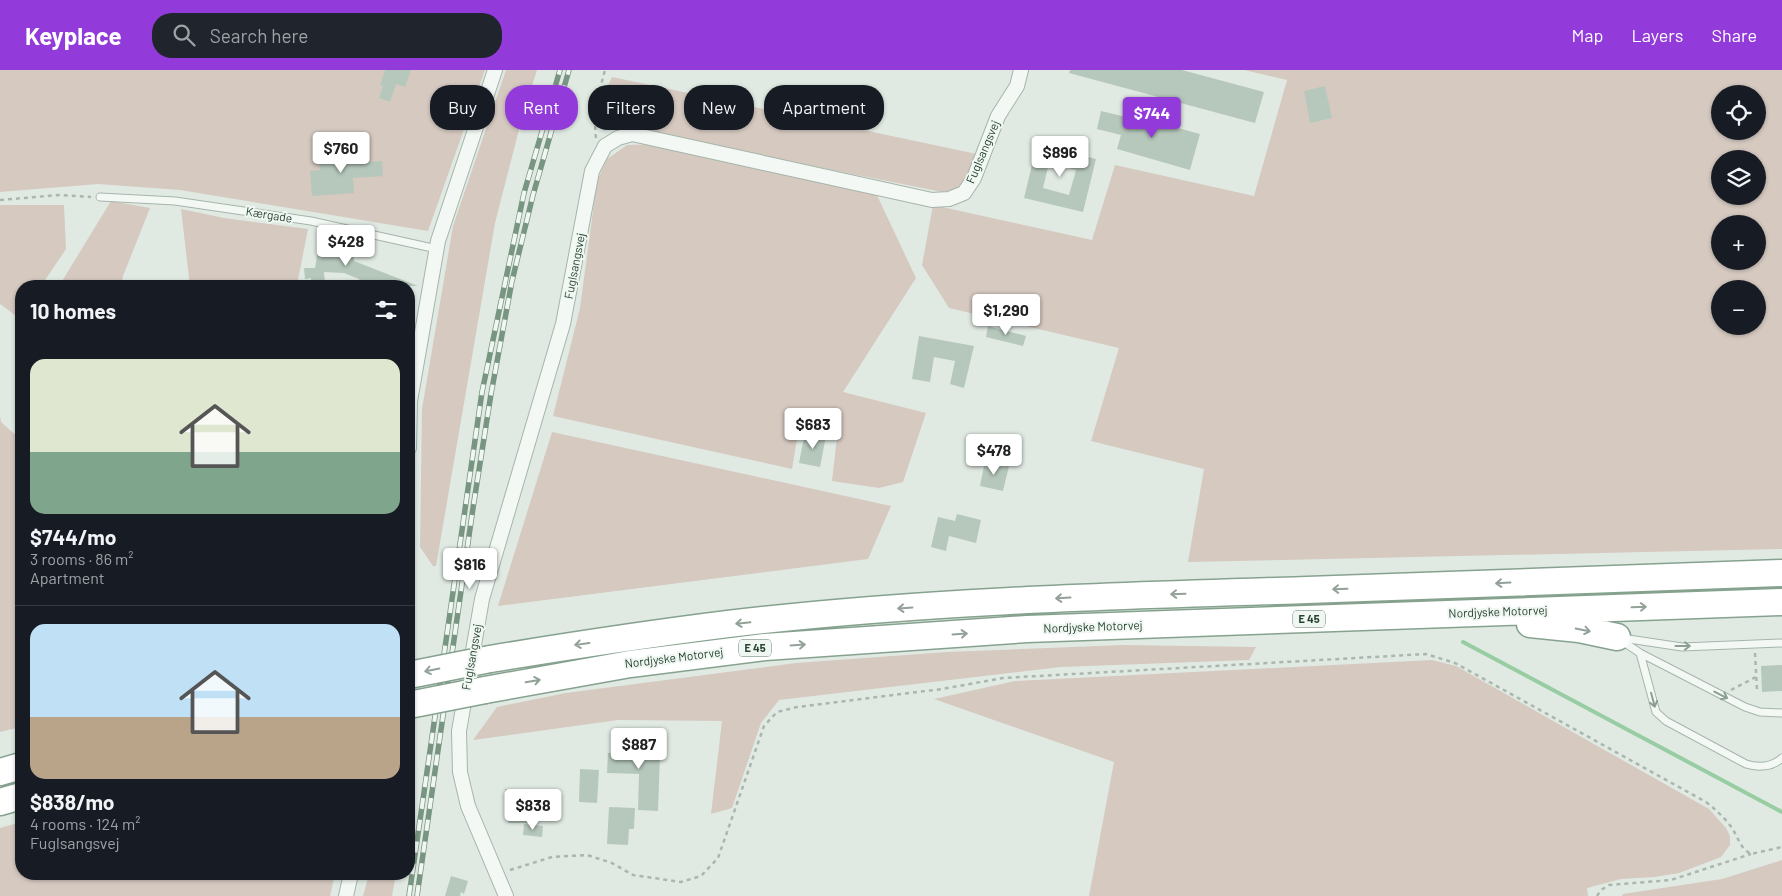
<!DOCTYPE html>
<html lang="en">
<head>
<meta charset="utf-8">
<style>
	:root { --surface:#171b24; --page:#20242c; --text:#f1f3f6; --muted:#9ea1a6; --line:#363941; --accent:#933ada }
	body { margin:0; font-family:Barlow,sans-serif; background:var(--page); color:var(--text); height:100vh; display:flex; flex-direction:column; font-size:19px; white-space:nowrap }
	* { box-sizing:border-box; margin:0 }
	p { font-size:16px; color:var(--muted) }
	.icon { flex:none; width:28px; height:28px; fill:none; stroke:currentColor; stroke-width:2; stroke-linecap:round; stroke-linejoin:round }
	.map { position:relative; flex:1; overflow:hidden }
	.drawer { position:absolute; left:15px; top:210px; width:400px; height:600px; display:flex; flex-direction:column; background:var(--surface); border-radius:20px; box-shadow:0 1px 4px #0004 }
	.drawer>* { flex:none }
	.hud { position:absolute; left:430px; top:15px; width:475px; height:45px; display:flex; gap:10px }
	.controls { position:absolute; left:1711px; top:15px; display:grid; gap:10px }
	.controls a { display:grid; place-items:center; width:55px; height:55px; border-radius:50%; background:var(--surface); box-shadow:0 1px 4px #0004; font-size:25px }
	.price { position:absolute; translate:-50% -42px; padding:0 11px; border-radius:5px; background:#fff; color:#222; font-size:16px; line-height:32px; filter:drop-shadow(0 1px 2px #0008) }
	.price::after { content:''; position:absolute; left:50%; top:30px; width:15px; height:11px; margin-left:-8px; background:inherit; clip-path:polygon(0 0,100% 0,50% 100%) }
	.price.on { background:var(--accent); color:#fff }
	ul { padding:0; list-style:none }
	li { display:grid; align-content:center; gap:10px; height:265px; padding:0 15px }
	li+li { border-top:1px solid var(--line) }
	li span { display:grid; place-items:center; height:155px; border-radius:15px; color:#555 }
	li>.icon { margin-inline-start:auto }
	span .icon { width:90px; height:90px; fill:#fffc; stroke-width:1 }
	li b { font-size:21px }
	h2 { display:flex; justify-content:space-between; align-items:center; height:60px; padding:0 15px; font-size:21px }
	.chip { padding:0 18px; border-radius:20px; background:var(--surface); box-shadow:0 1px 4px #0004; font-size:18px; line-height:45px }
	.chip.on { background:var(--accent); color:#fff }
	header { display:flex; align-items:center; gap:30px; box-sizing:border-box; height:70px; padding:0 25px; background:var(--accent); color:#fff }
	header strong { font-size:24px }
	nav { display:flex; gap:28px; margin-inline-start:auto; font-size:18px }
	.search { width:350px; height:45px; background:var(--page); display:flex; align-items:center; gap:12px; box-sizing:border-box; padding:0 18px; border-radius:20px; color:var(--muted); font-size:19px }
	.map>svg:first-child { display:block }
</style>
</head>
<body>
<header>
<strong>Keyplace</strong>
<div class="search"><svg class="icon" aria-label="search" viewBox="0 0 24 24"><circle cx="10" cy="10" r="6"/><path d="M15 15l6 6"/></svg>Search here</div>
<nav><a>Map</a><a>Layers</a><a>Share</a></nav>
</header>
<div class="map">
<svg width="1782" height="826" viewBox="0 0 1782 826">
	<rect width="100%" height="100%" fill="#e0eae3"/>
	<!-- green -->
	<path fill="#d5c9c0" fill-rule="evenodd" d="M0 0H485L428 161 180 120 98 114 0 122Z
		M506 0H537L523 44 495 153 436 496H433L420 477 422 339 453 156Z
		M1244 0H1782V479L1188 492 1204 399 1091 371 1119 278 949 238 922 195 933 135 1092 170 1115 95 1254 126 1287 10ZM1720 24H1758V61H1720ZM1720 89H1758V126H1720ZM1720 154H1758V191H1720ZM1720 219H1758V256H1720Z
		M612 7 977 84 973 102 961 118 942 122 601 54 604 24Z
		M659 74 874 119 916 208 843 322 926 343 903 412 879 418 832 411 837 367 799 357 792 399 553 346 580 238 597 111 607 89 627 75Z
		M111 131 150 138 123 206 121 216H59Z
		M0 135H64L66 179 41 216H21V244L19 248 0 234Z
		M181 139 224 148 308 159 297 215 302 216H190Z
		M0 346 1 352 21 370V657L0 662Z
		M552 362 891 436 868 489 498 536Z
		M1123 575 1256 577 1249 590 1061 597 779 630 761 653 732 738 711 744 722 651 618 650 473 670 497 637 566 623 796 593 947 582Z
		M1432 590 1456 596 1709 739 1726 758 1730 766V775L1721 787 1679 803 1655 807 1621 809 1587 818 1588 826H1089L1114 692 934 629 1015 611Z
		M21 752V804H335L330 826H0V758Z
		M1782 790V826H1622L1623 824 1722 809Z
		M369 804H396L392 826H363Z"/>
	<g fill="none" stroke-linecap="round" stroke-linejoin="round">
		<!-- stream -->
		<path stroke="#98cda3" stroke-width="4" d="M1463 572 1782 742"/>
	</g>
	<!-- building -->
	<path fill="#b6c8bc" fill-rule="evenodd" d="M385 0H411L405 17 396 14 390 32 379 28 383 16 380 15Z
		M1070 0H1182L1264 22 1255 53 1069 3Z
		M1325 16 1332 48 1310 53 1304 21Z
		M1101 41 1126 47 1127 44 1200 64 1190 100 1117 79 1121 65 1097 59Z
		M1037 74 1096 89 1083 142 1024 128ZM1049 93 1076 100 1069 125 1043 118Z
		M351 84 352 93 382 91 383 106 353 108 354 123 312 126 310 101 320 100 319 86Z
		M328 164 341 166 337 185 354 186V191L418 216H362L359 209 344 203 324 202 325 215 311 216V208L305 209 304 198H315L320 167 327 168Z
		M988 256 1026 266 1023 276 986 267Z
		M919 266 974 276 964 318 950 314 955 291 934 287 930 312 912 309Z
		M805 362 826 366 820 397 799 393Z
		M985 391 1009 396 1003 421 980 416Z
		M957 444 981 450 976 473 949 466 946 481 931 477 938 447 955 451Z
		M1782 595V621L1762 622 1761 596Z
		M627 658 640 659 639 684 660 685 658 741 638 740 639 704 607 703 608 683H625Z
		M580 699 599 700 597 733 579 732Z
		M505 719H524V740H528V753H508V731H505Z
		M609 737 635 738 634 759H629L628 775 607 774Z
		M524 754 543 756 542 767 523 765Z
		M451 806 468 811 464 824 461 822 460 826H445Z"/>
	<g fill="none" stroke-linecap="round" stroke-linejoin="round">
		<!-- lane casing -->
		<g stroke="#a5b5aa" stroke-width="9">
			<path id="lane" d="M100 127 175 131 311 151 437 179
				M1622 568 1682 577 1782 573
				M1619 569 1640 583 1745 637 1760 642 1782 643
				M1640 583 1656 642 1666 651 1746 694C1758 698 1772 697 1782 688"/>
		</g>
		<!-- street casing -->
		<g stroke="#a5b5aa" stroke-width="16">
			<path id="street" d="M409 378 410 331 438 171 495 0
				M346 826 351 804
				M506 826 468 736 460 702 459 661 482 529 563 254 592 101 605 76 618 68 632 64 932 130 949 129 964 123 974 108 998 46 1017 16 1021 0"/>
		</g>
		<!-- highway casing -->
		<g stroke="#86a28f" stroke-width="29">
			<path id="highway" d="M1530 554 1579 559 1617 567
				M490 589C569 576 648 564 728 554 920 531 1114 526 1307 520 1465 515 1624 508 1782 503
				M485 620 630 594 765 577 1027 559 1782 532
				M0 702 21 696
				M0 732 21 726"/>
		</g>
		<!-- path -->
		<path stroke="#aab7ae" stroke-width="2.5" stroke-dasharray="4 4" stroke-linecap="butt" d="M596 68C593 45 599 22 605 0
			M0 130 59 125 91 127
			M1755 583 1757 620
			M1731 620 1756 607
			M510 800 552 787 587 785 612 793 633 805 681 812 701 806 718 788 764 656 777 642 797 637 942 619 1003 608 1426 584 1455 593 1706 732C1716 740 1725 748 1732 758 1739 769 1740 778 1751 784L1782 777
			M1597 826 1601 820 1609 815 1671 810 1751 784"/>
		<!-- lane -->
		<use href="#lane" stroke="#f3f8f5" stroke-width="7"/>
		<!-- street -->
		<use href="#street" stroke="#f3f8f5" stroke-width="14"/>
		<!-- highway -->
		<use href="#highway" stroke="#fff" stroke-width="26"/>
		<!-- rail casing -->
		<g stroke="#789581" stroke-width="5.5">
			<path id="rail" d="M409 826 482 322 524 123 560 0
				M417 826 473 438 491 324 512 211 533 125 569 0"/>
		</g>
		<!-- rail -->
		<use href="#rail" stroke="#f0f7f2" stroke-width="4" stroke-dasharray="11" stroke-linecap="butt"/>
		<!-- highway-bridge casing -->
		<g stroke="#86a28f" stroke-width="29" stroke-linecap="butt">
			<path id="highway-bridge" d="M409 605 490 589
				M409 635 485 620"/>
		</g>
		<!-- highway-bridge -->
		<use href="#highway-bridge" stroke="#fff" stroke-width="26"/>
	</g>
	<!-- one-way arrows -->
	<defs><path id="oneway-shaft" d="M-6 0H5M1.5-3L5.5 0L1.5 3" fill="none" stroke-width="1.6" stroke-linecap="round" stroke-linejoin="round" transform="scale(1.25)"/></defs>
	<g stroke="#93a198">
		<use href="#oneway-shaft" transform="translate(1503 513) rotate(177)"/>
		<use href="#oneway-shaft" transform="translate(1340 519) rotate(178)"/>
		<use href="#oneway-shaft" transform="translate(1178 524) rotate(178)"/>
		<use href="#oneway-shaft" transform="translate(1063 528) rotate(177)"/>
		<use href="#oneway-shaft" transform="translate(1639 537) rotate(-2)"/>
		<use href="#oneway-shaft" transform="translate(905 538) rotate(176)"/>
		<use href="#oneway-shaft" transform="translate(743 553) rotate(174)"/>
		<use href="#oneway-shaft" transform="translate(1583 560) rotate(11)"/>
		<use href="#oneway-shaft" transform="translate(960 564) rotate(-4)"/>
		<use href="#oneway-shaft" transform="translate(582 574) rotate(172)"/>
		<use href="#oneway-shaft" transform="translate(798 575) rotate(-4)"/>
		<use href="#oneway-shaft" transform="translate(432 600) rotate(169)"/>
		<use href="#oneway-shaft" transform="translate(533 611) rotate(-10)"/>
	</g>
	<g stroke="#8d9e92">
		<use href="#oneway-shaft" transform="translate(1683 576)"/>
		<use href="#oneway-shaft" transform="translate(1721 625) rotate(27)"/>
		<use href="#oneway-shaft" transform="translate(1653 630) rotate(75)"/>
	</g>
	<g text-anchor="middle" stroke-width="4" stroke-linejoin="round" paint-order="stroke">
		<!-- shield labels -->
		<g fill="#f0f7f2" stroke="#63796a" stroke-width="1">
			<rect x="1293" y="540.5" width="32" height="17" rx="4"/>
			<rect x="739" y="569.5" width="32" height="17" rx="4"/>
		</g>
		<g font-size="11" font-weight="bold" fill="#274330">
			<text x="1309" y="553">E 45</text>
			<text x="755" y="582">E 45</text>
		</g>
		<!-- street labels -->
		<g font-size="12" fill="#274330" stroke="#f0f7f2">
			<text transform="translate(983 82) rotate(-67)" y="4">Fuglsangsvej</text>
			<text transform="translate(269 145) rotate(9)" y="4">Kærgade</text>
			<text transform="translate(575 196) rotate(-79)" y="4">Fuglsangsvej</text>
			<text transform="translate(1498 542) rotate(-2)" y="4">Nordjyske Motorvej</text>
			<text transform="translate(1093 557) rotate(-2)" y="4">Nordjyske Motorvej</text>
			<text transform="translate(472 587) rotate(-80)" y="4">Fuglsangsvej</text>
			<text transform="translate(674 588) rotate(-7)" y="4">Nordjyske Motorvej</text>
		</g>
	</g>
</svg>
<div class="controls">
<a><svg class="icon" aria-label="locate" viewBox="0 0 24 24"><circle cx="12" cy="12" r="6"/><path d="M12 2v4M12 18v4M2 12h4M18 12h4"/></svg></a>
<a><svg class="icon" aria-label="layers" viewBox="0 0 24 24"><path d="M12 4l9 5-9 5-9-5zM3 14l9 5 9-5"/></svg></a>
<a>+</a>
<a>−</a>
</div>
<b class="price on" style="left:1152px;top:69px">$744</b>
<b class="price" style="left:341px;top:104px">$760</b>
<b class="price" style="left:1060px;top:108px">$896</b>
<b class="price" style="left:346px;top:197px">$428</b>
<b class="price" style="left:1006px;top:266px">$1,290</b>
<b class="price" style="left:813px;top:380px">$683</b>
<b class="price" style="left:994px;top:406px">$478</b>
<b class="price" style="left:470px;top:520px">$816</b>
<b class="price" style="left:639px;top:700px">$887</b>
<b class="price" style="left:533px;top:761px">$838</b>
<div class="hud">
<a class="chip">Buy</a>
<a class="chip on">Rent</a>
<a class="chip">Filters</a>
<a class="chip">New</a>
<a class="chip">Apartment</a>
</div>
<section class="drawer">
<h2>10 homes<svg class="icon" aria-label="filters" viewBox="0 0 24 24"><path d="M4 7h16M4 17h16"/><circle cx="9" cy="7" r="2"/><circle cx="15" cy="17" r="2"/></svg></h2>
<ul>
<li><span style="background:linear-gradient(#dfe7d0 60%,#7fa58c 0)"><svg class="icon" aria-label="home" viewBox="0 0 24 24"><path d="M3 11l9-7 9 7M6 9v11h12V9"/></svg></span><div><b>$744/mo</b><p>3 rooms · 86 m²</p><p>Apartment</p></div></li>
<li><span style="background:linear-gradient(#bfe0f5 60%,#b9a48a 0)"><svg class="icon" aria-label="home" viewBox="0 0 24 24"><path d="M3 11l9-7 9 7M6 9v11h12V9"/></svg></span><div><b>$838/mo</b><p>4 rooms · 124 m²</p><p>Fuglsangsvej</p></div></li>
</ul>
</section>
</div>
</body>
</html>
